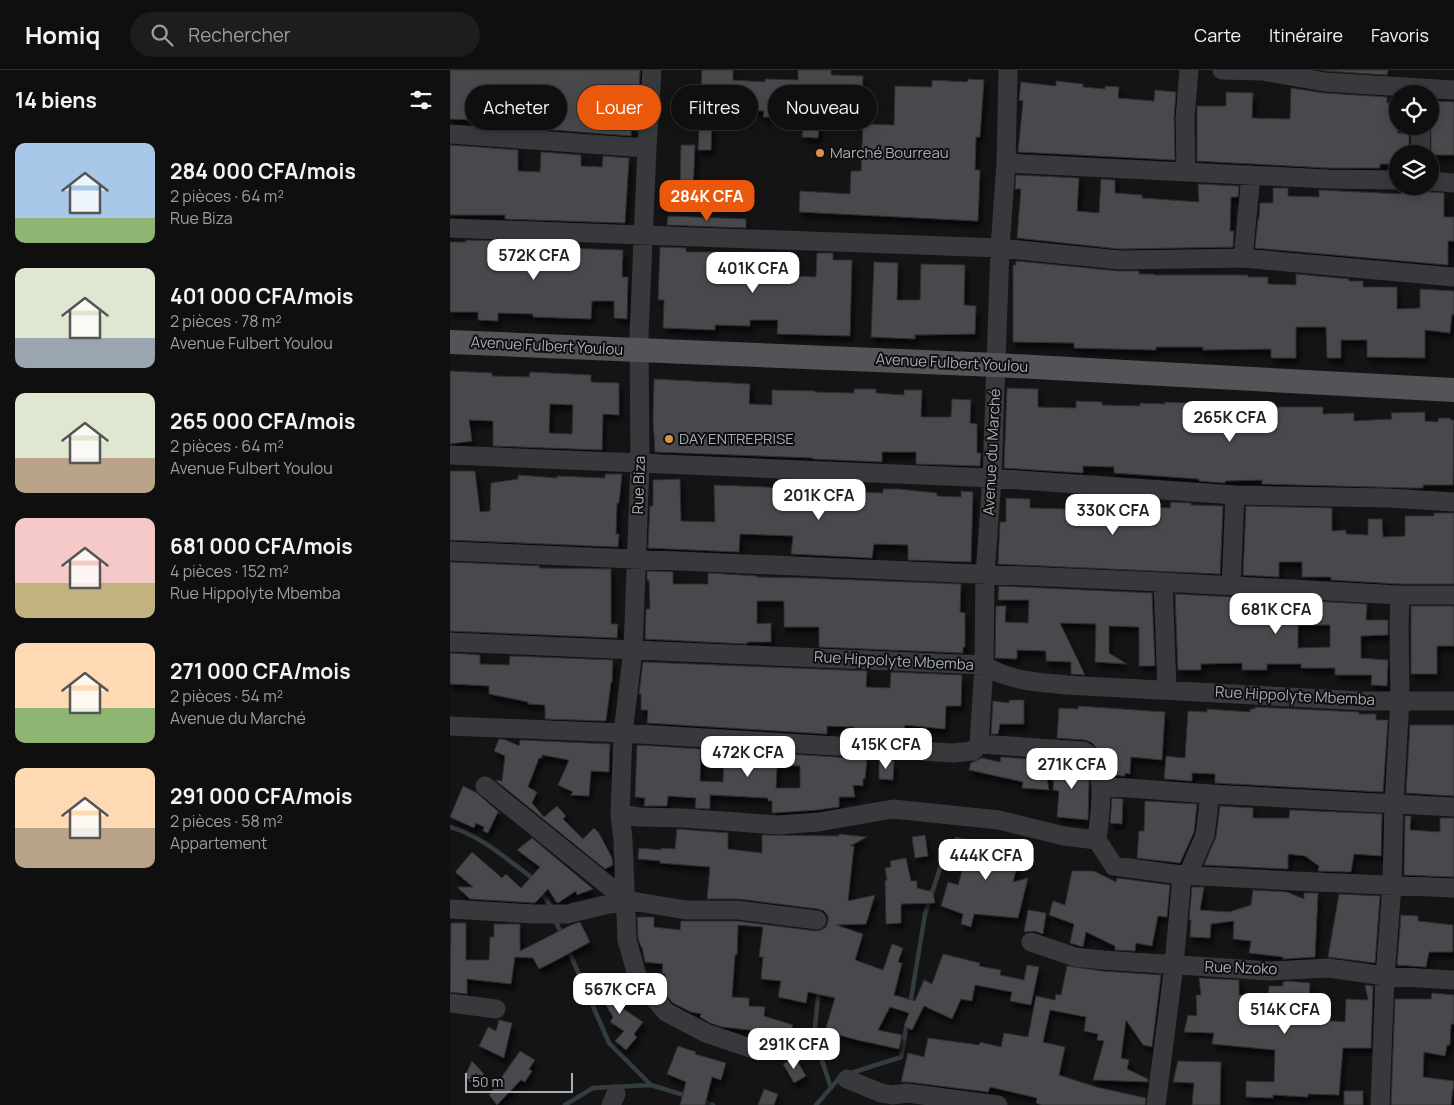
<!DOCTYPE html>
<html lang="fr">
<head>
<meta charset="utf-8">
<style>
	:root { --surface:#0f0f10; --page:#1d1d1e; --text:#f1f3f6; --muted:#9b9c9f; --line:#2f2f30; --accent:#ea580c }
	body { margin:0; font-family:Manrope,sans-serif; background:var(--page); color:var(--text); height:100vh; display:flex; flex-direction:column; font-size:19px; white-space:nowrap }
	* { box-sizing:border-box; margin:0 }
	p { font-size:16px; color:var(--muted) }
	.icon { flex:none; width:28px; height:28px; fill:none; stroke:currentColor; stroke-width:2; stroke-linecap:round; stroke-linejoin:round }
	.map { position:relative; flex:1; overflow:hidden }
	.drawer { display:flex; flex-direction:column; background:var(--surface); width:450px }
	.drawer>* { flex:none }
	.banner { position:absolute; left:15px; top:15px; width:475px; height:45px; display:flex; gap:10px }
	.buttons { position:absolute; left:939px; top:15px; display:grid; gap:10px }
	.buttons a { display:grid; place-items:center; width:50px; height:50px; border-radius:50%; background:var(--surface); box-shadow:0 2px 12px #0003,0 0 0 1px var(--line); font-size:25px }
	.scale { position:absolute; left:15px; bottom:12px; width:108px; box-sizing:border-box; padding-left:5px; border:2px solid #a7adb4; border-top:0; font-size:14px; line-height:18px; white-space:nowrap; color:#a7adb4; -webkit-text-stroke:4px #0f0f10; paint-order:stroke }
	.price { position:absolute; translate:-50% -42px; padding:0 11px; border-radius:10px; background:#fff; color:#222; font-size:16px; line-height:32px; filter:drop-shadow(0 1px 2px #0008) }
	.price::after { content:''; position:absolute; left:50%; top:30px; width:15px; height:11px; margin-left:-8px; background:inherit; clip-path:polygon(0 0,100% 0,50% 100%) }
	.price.current { background:var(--accent); color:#fff }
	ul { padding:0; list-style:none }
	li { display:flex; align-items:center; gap:15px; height:125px; padding:0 15px }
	li span { display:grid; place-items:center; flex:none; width:140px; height:100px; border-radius:10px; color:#555 }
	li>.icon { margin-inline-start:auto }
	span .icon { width:60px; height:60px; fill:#fffc; stroke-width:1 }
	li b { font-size:21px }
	h2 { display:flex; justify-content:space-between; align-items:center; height:60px; padding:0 15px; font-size:21px }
	.chip { padding:0 18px; border-radius:22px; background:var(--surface); box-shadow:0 2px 12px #0003,0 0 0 1px var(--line); font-size:18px; line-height:45px }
	.chip.current { background:var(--accent); color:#fff }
	header { display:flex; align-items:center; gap:30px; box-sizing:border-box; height:70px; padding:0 25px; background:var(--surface); border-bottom:1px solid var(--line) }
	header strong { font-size:24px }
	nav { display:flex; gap:28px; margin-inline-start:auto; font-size:18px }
	.search { width:350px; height:45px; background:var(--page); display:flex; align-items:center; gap:12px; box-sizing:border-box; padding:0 18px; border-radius:28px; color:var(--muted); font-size:19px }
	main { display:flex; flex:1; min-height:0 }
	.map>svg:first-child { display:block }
</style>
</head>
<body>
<header>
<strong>Homiq</strong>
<div class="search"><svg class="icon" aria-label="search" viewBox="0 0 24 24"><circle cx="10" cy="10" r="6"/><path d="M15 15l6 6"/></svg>Rechercher</div>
<nav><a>Carte</a><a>Itinéraire</a><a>Favoris</a></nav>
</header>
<main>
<section class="drawer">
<h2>14 biens<svg class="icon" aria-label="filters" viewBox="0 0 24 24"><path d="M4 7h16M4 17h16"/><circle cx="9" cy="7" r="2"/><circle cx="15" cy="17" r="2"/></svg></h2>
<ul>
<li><span style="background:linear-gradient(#a9c7e8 75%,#8fb573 0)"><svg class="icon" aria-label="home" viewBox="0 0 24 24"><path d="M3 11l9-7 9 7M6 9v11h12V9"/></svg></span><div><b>284 000 CFA/mois</b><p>2 pièces · 64 m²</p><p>Rue Biza</p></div></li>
<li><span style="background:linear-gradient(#dfe7d0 70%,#9aa5b1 0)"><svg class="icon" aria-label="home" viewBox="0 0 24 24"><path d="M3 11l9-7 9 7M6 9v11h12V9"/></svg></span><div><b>401 000 CFA/mois</b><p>2 pièces · 78 m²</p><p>Avenue Fulbert Youlou</p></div></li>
<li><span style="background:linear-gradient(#dfe7d0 65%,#b9a48a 0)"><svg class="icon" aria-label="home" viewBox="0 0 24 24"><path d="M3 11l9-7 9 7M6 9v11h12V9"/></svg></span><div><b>265 000 CFA/mois</b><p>2 pièces · 64 m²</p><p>Avenue Fulbert Youlou</p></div></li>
<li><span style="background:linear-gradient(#f6c9c9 65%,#c2b280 0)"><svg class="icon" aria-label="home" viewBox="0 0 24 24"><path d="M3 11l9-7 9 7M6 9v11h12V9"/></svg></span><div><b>681 000 CFA/mois</b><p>4 pièces · 152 m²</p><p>Rue Hippolyte Mbemba</p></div></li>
<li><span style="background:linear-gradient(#ffd9b3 65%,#8fb573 0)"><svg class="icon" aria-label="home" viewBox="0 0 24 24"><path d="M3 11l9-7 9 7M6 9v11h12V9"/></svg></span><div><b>271 000 CFA/mois</b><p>2 pièces · 54 m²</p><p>Avenue du Marché</p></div></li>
<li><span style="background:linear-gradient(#ffd9b3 60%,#b9a48a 0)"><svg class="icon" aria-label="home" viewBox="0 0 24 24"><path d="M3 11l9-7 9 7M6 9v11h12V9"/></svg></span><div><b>291 000 CFA/mois</b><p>2 pièces · 58 m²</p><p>Appartement</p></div></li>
</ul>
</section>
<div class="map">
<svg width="1004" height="1035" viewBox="0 0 1004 1035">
	<defs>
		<filter id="shadow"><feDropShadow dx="3" dy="5.5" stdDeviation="2.5" flood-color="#0009"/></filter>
	</defs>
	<rect width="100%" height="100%" fill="#141415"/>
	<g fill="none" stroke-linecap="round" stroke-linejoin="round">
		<!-- stream -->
		<path stroke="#333c40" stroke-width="4.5" d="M0 757C28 764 58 790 81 807L84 811
			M90 820 102 839
			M105 850 112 865
			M118 879 159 973 201 1015 237 1026
			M369 919 364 966 381 1018
			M460 935 475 844 498 774
			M401 1003 451 987 457 953
			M251 1031 263 1035
			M115 1035 143 1018 201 1015
			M366 1035 391 1006"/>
	</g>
	<!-- building -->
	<path fill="#484a4d" stroke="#2e2e31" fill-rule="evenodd" filter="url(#shadow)" d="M0 0H190L189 29H182L181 66 26 54V50L0 49Z
		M252 0H283V10L315 12V9L348 10V0H381V5L413 6 412 48 370 47 368 68 352 67 354 49 313 47 314 41 266 39V44H262L261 80H248Z
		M872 0H938L937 5 876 1Z
		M518 9 534 10 530 67H526L525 100H530L528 151 349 142 350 121 400 124 401 101H411L413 54 444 55 445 16 482 17V10L517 12Z
		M606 11 633 14V17L655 19V16L669 17 668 28 704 31 705 20 726 22 724 48 725 90 568 82 573 31 569 30 571 12 606 16Z
		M841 18 874 23 937 27V33H948V63L959 64V84H948V94H930V98H878L747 91V36H776V22L803 23 802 48 840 49Z
		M981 31 1004 32V85H981Z
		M0 75 68 80V101L90 102 91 82 131 85V96L152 97 153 86 179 88 175 153 55 149V145H0Z
		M231 75H245L243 119H230Z
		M566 105 629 108 627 141 649 143 651 109 665 110V123L692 125V128L749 132 748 114 789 116 788 127H781L780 161H784L783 177 670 179 567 168 571 119H565Z
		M823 118H838V126L869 127V120L951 124V122H968V118H972L979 122 994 123V147H1004V171H998V195L805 178 808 149H809L810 133H823Z
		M218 146 296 149V158L217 155Z
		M16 170 83 172V189L115 191 116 178 173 180 172 207H178L177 249 164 248V231H142L141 249 83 247V244L48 243V251L28 250V242H0V172H16Z
		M210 177 236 178V182H272V186L319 189 318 209 345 210V206L366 207 367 183H383V190H402L400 266 327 264 328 250H300V256L265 255V260L213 258 214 230H208Z
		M566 191 669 201H689V204H704V205H798V207H818V214L846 215V204L899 209V211H913V217H947V239L970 238V219L1004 221V245L1002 244 1000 263 975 260V288L917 287V270H891V288H877L876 257H846V288H821V279L753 280V277H706V280L624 278V273L563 272V195H566Z
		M424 192 448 193 447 230H470L471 194 515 195 514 235 526 236 525 264 465 265V269L421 267Z
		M0 301 42 303V306L79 307 80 302 141 305V312L169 313V345L153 344 152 380 43 376V351L19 350 22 371 0 374ZM100 334 123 335 122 364 99 363Z
		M204 309 300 314 299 334 322 335V320L365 321V322L404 323V319H426V323L454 325V320H472L471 347H501L502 329 521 330 520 353 527 354V383H531L530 396 466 394V382H432V392L363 389V388L205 382 203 349Z
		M557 318 588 319V337L626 338V331L652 332V335L690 336V333L715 334V332L780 335V338L824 339V337H873V344L904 343V351L942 349 941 343 975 342V351L988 352 989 348H1000L1001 350H1004L1003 415H973V418H963L812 414V410L775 411V413L749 411V409L664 403V397L633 396V403L554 398Z
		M0 401H25L30 442 40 441 41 413 68 409V405L107 408V406L155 408V404H172L169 433H167L166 464H169L168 477 0 470Z
		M230 409 231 451 265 452 264 415 340 418 381 422V421L433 423V419H448L487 423V426L511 427V421L523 422 521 492 458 490V475L424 474 422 488 341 484 343 466 290 464 289 482 198 478 200 436H203V410Z
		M556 428 580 429V438L617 439V428L670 431V428L692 430V437L720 438 721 432 741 433V435L773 436 770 504 548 494 550 452H556Z
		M796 436 882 438V461L896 460V464L918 465V449H932L933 467 955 466V446H984V443H1004V514H950L881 510V507H852V492H829V507L793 505Z
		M0 492 90 496 89 498 161 499V554H168L167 568 0 561Z
		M197 501 223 502V514H258V503L307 506V507L355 508 511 514 510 542 515 543V577H513V583L369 577V557H334V531H307V554L321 553V572H297V574L195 569 196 539H200L199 510H197Z
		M549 516 702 523 705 596H689V557L659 556V583L677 594 645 592 646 554 610 553 635 605 621 604V592L596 591V581L567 580V589L545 588 546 536H556L555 552 578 553 579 530H548Z
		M725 524 917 534 916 550H938V565L911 566V588L938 590 937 616 921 615 922 605H885V598H851V594H817V600H792V593L751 594V600H728ZM848 555H880V577L848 578Z
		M961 536H1004V576H987V604H961Z
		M0 583 30 585V594L59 595 60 586 163 590 162 612H161L156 651 95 649V635L78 634V632L39 624V616L0 614Z
		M193 592 417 601 416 617 440 618 441 602 512 605 511 636H496L495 659 455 655 453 669 403 666 404 657 377 656V664L197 653 198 640H191V624H189Z
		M559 630H574V654H550L548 664H541L543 631 559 633Z
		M628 636 715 642 712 690 681 687 680 704 675 703V706L661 705 658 695 652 683 641 672 635 670 607 668 609 638 628 639Z
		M805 637 909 642V644H926V650H938L933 722 765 713V704L742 703V711L714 709 716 686 735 688 738 641 757 642V639L800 642V639H805Z
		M960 655H1004V726L956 723Z
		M49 669 56 670 69 676 70 670 160 674 159 702 141 701 139 726 120 725 123 722 108 715 119 690 92 685V688H89L78 717 87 722 82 733 94 747 107 736 116 746 113 749 133 769 144 758 149 763 162 788 163 795 155 799 45 710 52 711 55 686 44 681Z
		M187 675 251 679 250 711 273 712 274 680 417 689 415 709H413V716L403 715 405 727H389V737L367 740 322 743V731H318V728L260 725V739L245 738 246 728 218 726 217 736H194L195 728 185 727ZM327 695 350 696V718H326Z
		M551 687 594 690 599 720 572 718 573 712 519 700 521 693 532 688 550 692Z
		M429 690 444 691 443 710 429 709Z
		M605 690 630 692 633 695 639 711 638 750 607 747 609 721 603 720Z
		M13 716 27 723 51 744 48 742 38 763 33 761 34 757 26 753 24 758 0 747Z
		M662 728 673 729 672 754 660 753Z
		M695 731 747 734 744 762 730 793 687 788 689 761H694Z
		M770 736 803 738V748H839L840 740 932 744 931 786 904 784 901 802 868 801 869 796 855 786 838 784V799L754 795 766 767Z
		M955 746H961L960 760 990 762V748H1004V807L954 805Z
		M227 759 278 763V779L312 783V765L389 766V764L417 767 400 776H404L398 831 425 825 416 854 386 855 413 864 405 890 433 900 442 874 453 878 448 892 452 893 444 925 465 931 474 910 482 914 493 884 530 893 529 896 551 900 550 905 574 910 577 895 589 897 581 935 560 931 562 922 525 915 522 931 511 929 502 949 474 936 462 960 454 956 459 943 440 937 428 960 452 965 449 979 407 970 375 961 385 928 358 922 356 933 328 927 331 911 311 909 313 887H309L313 857 288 855 287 885H285L282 927 299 928V936L315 937 314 946 343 955 336 977 324 973 327 963 272 957 260 953 250 947 251 944 241 942 223 933 213 922 215 904 212 903 213 894 195 892 192 877H191L188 868 187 847H204V857L230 860 231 851H287L366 861 371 860 376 857 378 852V846L374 841 368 839 289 829H257L260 797 210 793V791L188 789 189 778 211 780V778L225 779Z
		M475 765 478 786 465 788 462 767Z
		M505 767 535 773V770L558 776 559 770 573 774 563 812 578 808 568 848 524 844 521 857 511 854 513 844 491 836 498 812 508 815 516 787 502 784Z
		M82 768 143 819 127 825 126 821 108 833H107L98 819 85 833 20 829 7 817H23L5 802 22 782 52 808 56 804 71 818 90 797 67 780Z
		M456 788 461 811H467V818L483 822 485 833 451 834V853L436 854 435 811 437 810 435 798 441 797 440 791Z
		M622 801H644L666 812 667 808 720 815 717 847 708 846 702 876 686 873 685 881 665 880V876L636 862 633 877 620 873 624 854 599 845 603 831 615 835Z
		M742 817H754L750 840 779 842 801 835 803 820 837 822 854 829V823H868L865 887 833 889V887L799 883 801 871 783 869 784 851 761 854 760 868 740 867 741 850H739Z
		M889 824 930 826 925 893 878 887Z
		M578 840 596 843 593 864 584 861 574 862Z
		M951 845 968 846V851L1003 855V882H979L976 897 947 895Z
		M130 852 140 872 105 891 89 899 83 888 65 887 61 914 17 909V924L0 922 1 853H16V890H39L40 867H44V854H70V881L121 855Z
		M617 896 652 901 711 905 702 977 693 975 676 950 671 988 679 990 677 999 698 1009V1012L643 1010 654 971 647 970 648 964 634 961 636 947 600 940 593 972 615 977 609 1005 646 1017 696 1028 695 1035H592L586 1033 587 1028 540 1017 538 1022 458 1012H451L458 983 474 987 478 968 529 975 530 972 551 977 554 963 578 967 586 926 605 930 606 924 611 925Z
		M749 908 789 910V925H795V947L817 946 819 916H833V912L837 911 860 913 858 949 895 952 896 929 918 930 915 915 923 916 921 978H893L889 1025 858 1024V1027L823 1025V1028L796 1027V1011L824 1012 825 980 762 974 764 963 734 962 738 945 747 946 746 925H751Z
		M166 911 176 926 165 933 193 952 184 964 187 967 176 980 165 971 174 961 160 952 163 947 147 921 148 922Z
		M982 923 1004 925V954H1001L1000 975H997L995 986 974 982 973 1007 1004 1011 1001 1035H941L945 929H981Z
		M49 950 62 953 54 988 29 976 38 957 46 961Z
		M228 976 246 982 245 984 276 993 271 1010 262 1007 255 1035H230L236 1012 217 1004Z
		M70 981 85 990 79 999 82 1001 75 1012 71 1010 47 1035 39 1025Z
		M345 987 356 1006 344 1013 333 994Z
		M22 991 34 1004 22 1014 15 1006Z
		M728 991 771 992 770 1035H742L744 1013 723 1012Z
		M314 1019 328 1024 324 1035H308Z
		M894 1021H913V1035H894Z"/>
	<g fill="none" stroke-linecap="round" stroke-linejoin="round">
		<!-- minor -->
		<path stroke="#37393c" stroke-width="19" d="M202 0 197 78 189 265 190 394 183 580 173 663 170 744 173 770 177 870 188 909 216 942 256 963 309 981
			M772 0 812 1 875 12 1004 20
			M0 64 197 78
			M970 84 971 56
			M556 93 878 109 948 110
			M736 102 735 48 739 0
			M980 111 1004 113
			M0 158 550 178 670 190 793 188 1004 207
			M793 188 801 105
			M0 385 542 408 785 425 941 428 1004 432
			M0 481 713 512 950 525H1004
			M713 512 717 620
			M781 516 785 425
			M0 572 534 595C559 611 587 612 616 615L913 631H1004
			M0 656 173 663 503 683 523 681 529 674 634 681C660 695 649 746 647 770
			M529 674 534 595 535 505 542 408 550 178 556 93 558 0
			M35 716 176 830
			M651 716 760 724 1004 737
			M170 744 189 747 233 748 328 755 368 752 443 739 549 750 614 766 647 770 664 796 732 805 844 811 1004 818
			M738 804 755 765 760 724
			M0 839 85 844H117L176 830 236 840H288L367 850
			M581 872 625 887 653 890 820 901 879 898 935 906 1004 910
			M0 933 46 939
			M397 1009 431 1023 442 1025 457 1023 548 1035
			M161 1035 166 1024
			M706 1035 724 895 732 805
			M930 1035 935 906 942 815 944 733 950 630 949 555 950 525"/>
		<!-- major -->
		<path stroke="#525458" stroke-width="24" d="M0 272 546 295 1004 320"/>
	</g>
	<!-- markers -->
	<g fill="#da9147" stroke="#0f0f10" stroke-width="2">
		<circle cx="370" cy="83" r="5"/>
		<circle cx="219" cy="369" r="5"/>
	</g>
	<g text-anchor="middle" stroke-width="4" stroke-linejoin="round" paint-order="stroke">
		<!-- poi labels -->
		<g font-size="15" fill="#a7adb4" stroke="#0f0f10" text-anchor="start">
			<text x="380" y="88">Marché Bourreau</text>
			<text x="229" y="374">DAY ENTREPRISE</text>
		</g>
		<!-- street labels -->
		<g font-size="15" fill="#a7adb4" stroke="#0f0f10">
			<text transform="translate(97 276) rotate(3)" y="5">Avenue Fulbert Youlou</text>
			<text transform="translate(502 293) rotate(3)" y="5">Avenue Fulbert Youlou</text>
			<text transform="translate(542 382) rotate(-87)" y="5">Avenue du Marché</text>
			<text transform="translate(189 415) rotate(-88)" y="5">Rue Biza</text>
			<text transform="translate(444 591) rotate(3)" y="5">Rue Hippolyte Mbemba</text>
			<text transform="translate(845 626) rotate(3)" y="5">Rue Hippolyte Mbemba</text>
			<text transform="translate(791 898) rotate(2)" y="5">Rue Nzoko</text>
		</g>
	</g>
</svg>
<div class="buttons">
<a><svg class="icon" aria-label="locate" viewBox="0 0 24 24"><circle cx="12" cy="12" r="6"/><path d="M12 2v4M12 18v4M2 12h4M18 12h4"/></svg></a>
<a><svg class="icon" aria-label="layers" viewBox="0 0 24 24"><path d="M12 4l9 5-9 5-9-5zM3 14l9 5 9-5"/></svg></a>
</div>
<div class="scale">50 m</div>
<b class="price current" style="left:257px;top:152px">284K CFA</b>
<b class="price" style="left:84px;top:211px">572K CFA</b>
<b class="price" style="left:303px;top:224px">401K CFA</b>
<b class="price" style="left:780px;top:373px">265K CFA</b>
<b class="price" style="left:369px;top:451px">201K CFA</b>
<b class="price" style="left:663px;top:466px">330K CFA</b>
<b class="price" style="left:826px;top:565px">681K CFA</b>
<b class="price" style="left:436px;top:700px">415K CFA</b>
<b class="price" style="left:298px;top:708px">472K CFA</b>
<b class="price" style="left:622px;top:720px">271K CFA</b>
<b class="price" style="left:536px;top:811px">444K CFA</b>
<b class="price" style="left:170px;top:945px">567K CFA</b>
<b class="price" style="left:835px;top:965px">514K CFA</b>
<b class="price" style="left:344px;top:1000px">291K CFA</b>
<div class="banner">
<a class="chip">Acheter</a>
<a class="chip current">Louer</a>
<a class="chip">Filtres</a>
<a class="chip">Nouveau</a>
</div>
</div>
</main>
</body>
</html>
